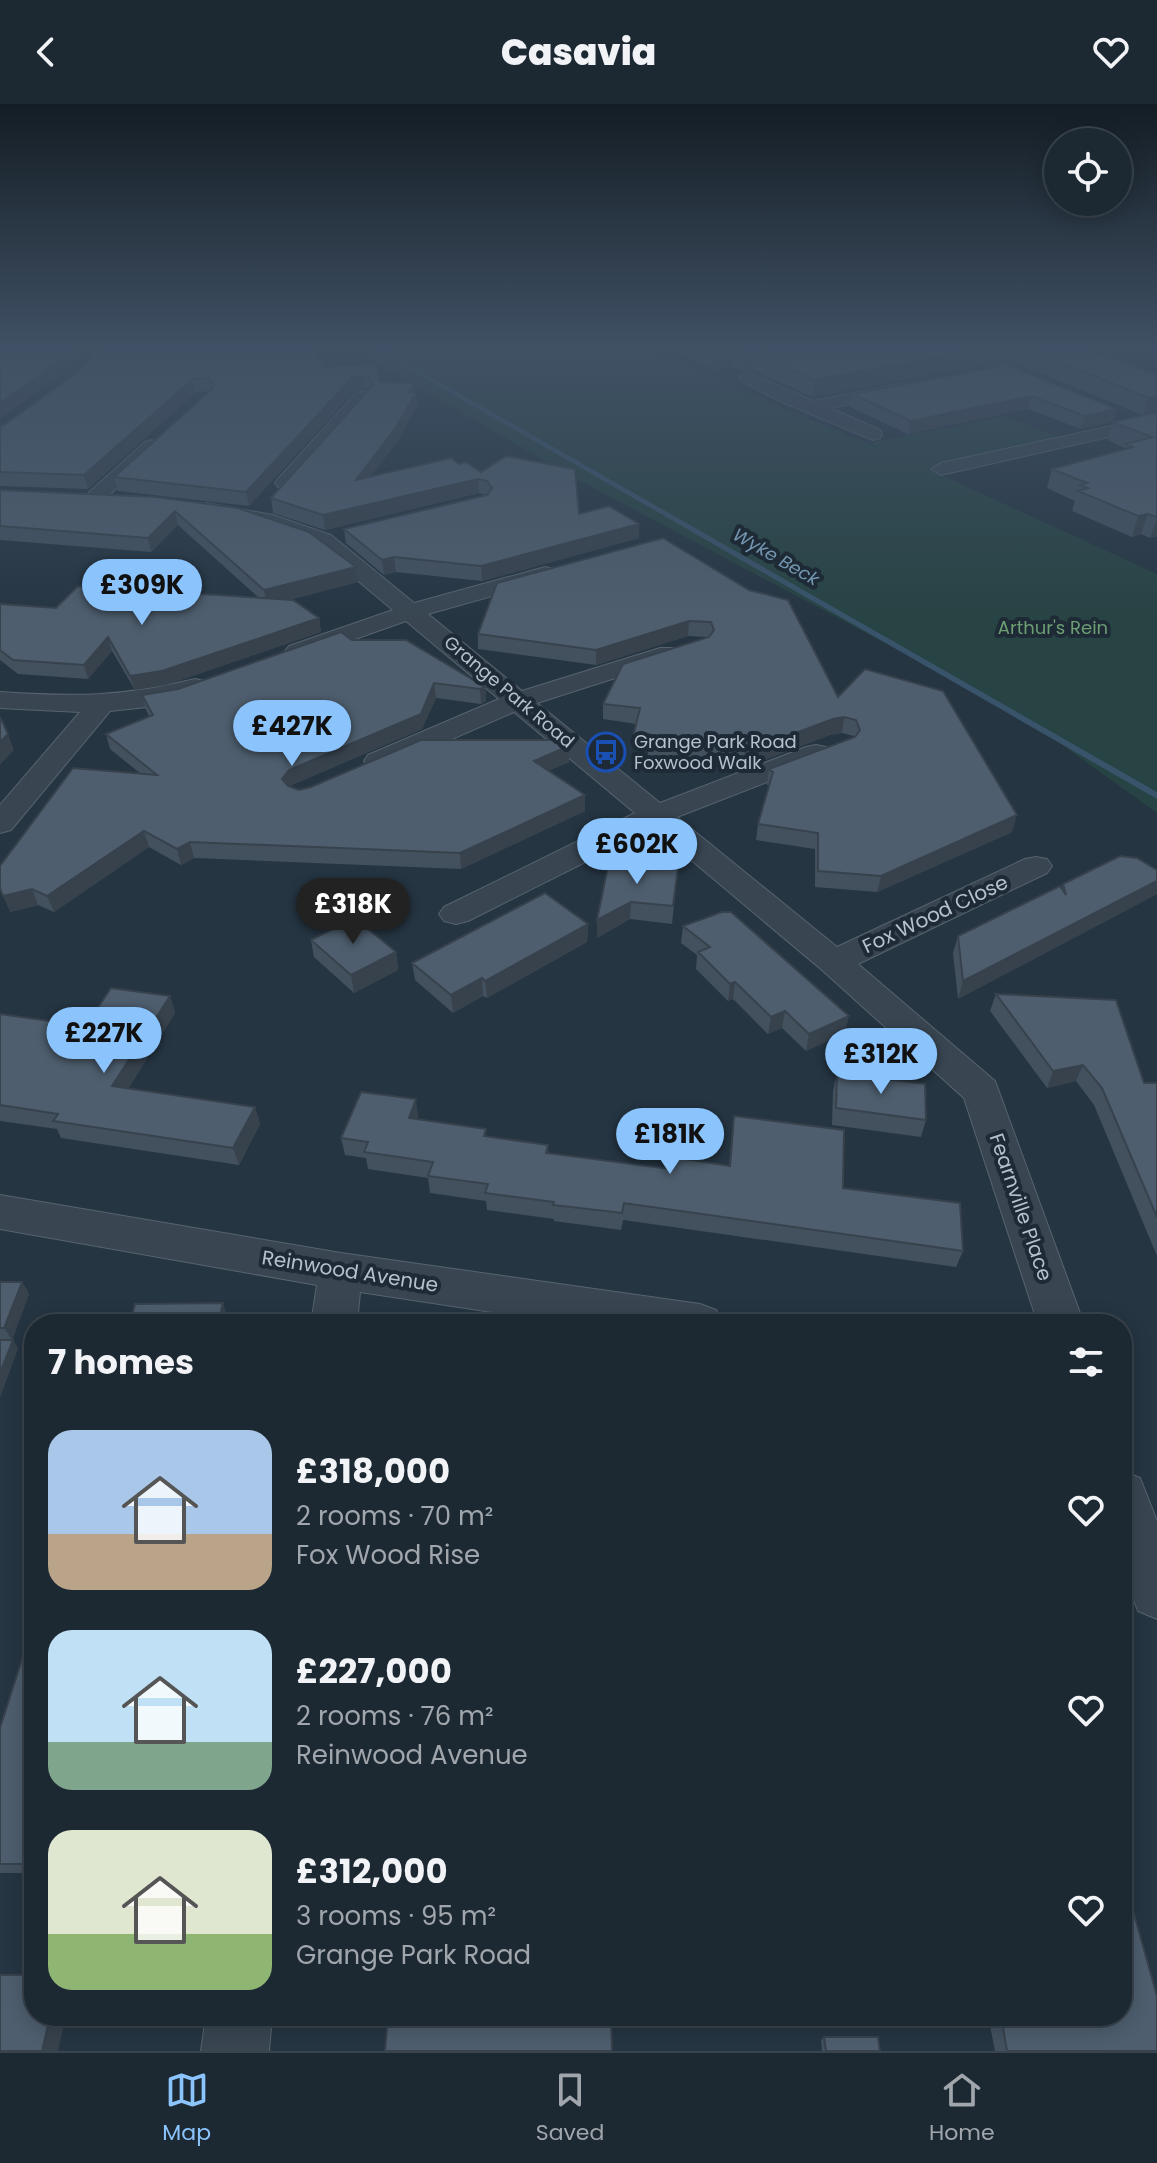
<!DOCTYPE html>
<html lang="en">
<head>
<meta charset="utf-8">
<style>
	:root { --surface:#1c2832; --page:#25303a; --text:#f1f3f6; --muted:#a0a6ac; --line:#3a444d; --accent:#8bc3fc }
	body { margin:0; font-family:Poppins,sans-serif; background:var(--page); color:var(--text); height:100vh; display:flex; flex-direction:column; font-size:30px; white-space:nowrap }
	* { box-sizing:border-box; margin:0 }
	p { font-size:26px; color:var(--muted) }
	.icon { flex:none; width:44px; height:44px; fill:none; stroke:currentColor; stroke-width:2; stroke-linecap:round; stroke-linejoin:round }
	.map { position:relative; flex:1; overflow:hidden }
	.details { position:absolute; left:24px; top:1210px; width:1108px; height:712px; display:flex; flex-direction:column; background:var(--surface); border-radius:32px; box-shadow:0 4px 20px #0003,0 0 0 2px var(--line) }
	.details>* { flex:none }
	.buttons { position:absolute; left:1044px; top:24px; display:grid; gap:16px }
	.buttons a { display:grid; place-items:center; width:88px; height:88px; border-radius:50%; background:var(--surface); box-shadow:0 4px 20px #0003,0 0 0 2px var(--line); font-size:40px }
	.price { position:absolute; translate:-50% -68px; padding:0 18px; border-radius:28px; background:var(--accent); color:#111; font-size:26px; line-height:52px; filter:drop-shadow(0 2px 4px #0008) }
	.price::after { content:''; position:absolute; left:50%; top:48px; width:24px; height:18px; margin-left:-12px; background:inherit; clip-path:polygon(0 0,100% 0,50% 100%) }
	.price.active { background:#222; color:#fff }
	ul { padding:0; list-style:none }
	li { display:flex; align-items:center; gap:24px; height:200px; padding:0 24px }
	li span { display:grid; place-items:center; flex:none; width:224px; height:160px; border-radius:24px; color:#555 }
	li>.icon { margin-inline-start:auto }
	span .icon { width:96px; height:96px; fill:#fffc; stroke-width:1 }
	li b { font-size:34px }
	h2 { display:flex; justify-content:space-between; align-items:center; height:96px; padding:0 24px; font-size:34px }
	header { display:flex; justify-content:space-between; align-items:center; height:104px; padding:0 24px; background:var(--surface); font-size:36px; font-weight:800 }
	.dock { display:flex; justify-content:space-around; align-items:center; height:112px; border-top:2px solid var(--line); background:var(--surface); font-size:22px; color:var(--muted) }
	.dock a { display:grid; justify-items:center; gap:4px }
	.dock .active { color:var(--accent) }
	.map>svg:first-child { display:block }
</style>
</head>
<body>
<header><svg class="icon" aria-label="back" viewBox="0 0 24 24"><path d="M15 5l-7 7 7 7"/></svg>Casavia<svg class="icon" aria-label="heart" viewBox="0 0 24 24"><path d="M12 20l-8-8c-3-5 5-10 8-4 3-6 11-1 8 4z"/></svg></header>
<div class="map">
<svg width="1157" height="1947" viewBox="0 0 1157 1947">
	<rect width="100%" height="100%" fill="#253542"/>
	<!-- green -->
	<path fill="#274343" d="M352 245H646L878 344 870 339 1006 312 1066 336 941 365H928L1157 470V709L1022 612 573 373Z"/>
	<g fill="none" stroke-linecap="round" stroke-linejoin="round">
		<!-- stream -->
		<path fill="#38536a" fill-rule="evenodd" d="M374 245H382L1157 688V695Z"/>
		<!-- street casing -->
		<g stroke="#57646f" stroke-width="2">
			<path id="street" d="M950 245H973L1053 281 1051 285H1039Z
				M747 268 813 297 900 280 909 285 900 290 830 304 880 326 882 330 880 334 873 336 782 298 741 277 739 273Z
				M363 287 369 288 372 292 369 296 292 383H278L275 379 278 375 357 288Z
				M1157 312V322L941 371 931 365 941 359Z
				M152 336 161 342 159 346 99 400H85L82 396 85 392 145 338Z
				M206 399 273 411 331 431 414 499 545 463 553 465 556 470 553 475 428 510 522 587 660 544H678L682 549 678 554 537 599 660 699 806 643 816 641 826 643 830 649 826 655 677 713 837 843 1025 755 1036 753 1047 755 1052 762 1047 769 858 860 995 977 1084 1220H1038L964 994 822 866 653 724 468 817 456 820 444 817 439 810 444 803 635 709 514 608 388 663 378 666 368 663 364 657 368 651 499 595 406 517 307 552H289L285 547 289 542 393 506 315 441 262 421 199 409 196 405Z
				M195 575 204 577 208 583 204 589 147 603 110 607 11 726 0 729V701L80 608 0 604V588C74 593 122 593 195 575Z
				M0 1091 341 1149 700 1200 716 1206 723 1220H571L360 1188 357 1220H311L317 1181 0 1125Z
				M1122 1367 1140 1374 1157 1417V1515L1138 1507 1122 1464Z
				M206 1912H272L269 1947H201Z"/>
		</g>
		<!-- street -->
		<use href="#street" fill="#394652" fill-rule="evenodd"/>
	</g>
	<!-- wall -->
	<path fill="#43515f" d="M673 245H1086L1157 271V432L1150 434 1141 430 1132 433 1072 407 1075 397 1047 384 1052 365 1125 345V344L1108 336 1113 318 1081 325 1028 305 908 330 850 303 852 290 1006 261 1117 305 1113 318 1142 311 982 245 978 262 812 293 754 266 743 267 732 262 713 265Z
		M375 260 380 278 416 288 417 301 399 335 370 373 459 360 481 368 579 410 639 420V434L482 477 396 468 384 471 346 439 344 425 487 391 479 389 325 426 273 409 271 394 369 286 364 284 355 286 249 402 118 387 114 373 210 287 196 288 88 385 0 382V322L4 321 80 266 323 263Z
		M0 386 156 393 356 463 358 478 289 496 319 514 321 528 166 581 135 586 112 547 88 575 18 570 0 556V500L56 504 259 494 178 421 151 448 0 436Z
		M663 434 838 593 1012 728 877 788 815 783V745L756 736 758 720 769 682 767 681 769 665 854 633V632L842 629 830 631 743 664 735 659 648 652V646L634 645V629L636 620 603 615V600L707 533 688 532 596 561 478 545V530Z
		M352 536 485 583 486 597 481 600 436 594 422 625 292 681 290 683 299 686 569 642V658L548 667 585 691V707L461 765 194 754 181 761 149 743 54 808 38 801 10 808 141 670 110 645 106 630 150 613 146 606 142 591 178 585Z
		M678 763 672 820 630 815 597 834V816Z
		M1157 766V790L958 895 953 849 958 832 1062 784 1063 780Z
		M588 820 587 838 487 894 483 892 453 909 415 876 412 859Z
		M683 822 845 929 806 947 782 924 768 930 733 895 728 897 696 865 697 851 681 839Z
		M311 836 396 848 398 866 354 889 314 853Z
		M996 890 1144 979H1157V1152L1094 1001 1076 977 1047 984 990 907Z
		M170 892 175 909 128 985 255 1003 260 1020 239 1061 61 1034 57 1025 0 1017V910L49 917H89Z
		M837 969 926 1016 921 1033 832 1021 833 987Z
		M418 1012 417 1015 487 1032 548 1041V1049L670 1065 729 1062 734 1012 843 1084 963 1147 956 1163 623 1116 621 1126 554 1117V1115L487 1106 486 1097 430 1089 428 1074 368 1065 366 1054 345 1051 341 1034Z
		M0 1178H22L29 1190 12 1236 18 1244 0 1293Z
		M34 1546V1769H0V1624Z
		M988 1912H1122L1157 1947H995Z
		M824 1933 880 1947H822L821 1936Z"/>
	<!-- shaded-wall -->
	<path fill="#37424d" d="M73 245H88L67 266 0 315V299Z
		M733 245 732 262 713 265 715 248Z
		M982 245 978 262 812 293 814 276Z
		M755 249 754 266 743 267 744 250Z
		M362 272 364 284 355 286 249 402 246 388 353 273Z
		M193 275 196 288 88 385 84 371Z
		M414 279 417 301 399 335 357 390 356 376Z
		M1031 292 1028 305 908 330 911 317Z
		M1157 293V310L1143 312 1149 294Z
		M1117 305 1113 318 1081 325 1085 312Z
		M478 375 479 389 325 426 323 411Z
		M175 407 178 421 151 448 148 434Z
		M1148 410 1141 430 1132 433 1138 412Z
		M1157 414V432L1150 434Z
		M639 420V434L482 477 481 462Z
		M394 453 396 468 384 471 382 456Z
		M356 463 358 478 267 502 264 486Z
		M319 514 321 528 166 581 135 586 130 572Z
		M689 517 688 532 596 561V546Z
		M108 533 112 547 88 575 84 561Z
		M434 579 436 594 422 625 292 681 285 690 282 675 289 666Z
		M485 583 486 597 481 600 480 585Z
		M844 613 842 629 830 631 743 664 745 648 833 615Z
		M8 630 14 646 0 661V638Z
		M569 642V658L535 673 534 657Z
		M585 691V707L461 765 460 749Z
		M1017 711 1012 728 877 788 881 772Z
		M144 727 149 743 54 808 47 792Z
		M190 738 194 754 181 761 177 745Z
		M1157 777V790L958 895 963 877Z
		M32 785 38 801 10 808 3 792Z
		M631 798 630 815 597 834V816Z
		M588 820 587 838 487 894 485 877Z
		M396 848 398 866 354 889 351 871Z
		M482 874 483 892 453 909 451 891Z
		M735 878 733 895 728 897 730 880Z
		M170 892 175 909 119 1000 112 982Z
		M785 907 782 924 768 930 771 913Z
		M849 912 845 929 806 947 809 930Z
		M1083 961 1076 977 1047 984 1053 967Z
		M416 995 418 1012 411 1031 409 1014Z
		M255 1003 260 1020 239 1061 233 1044Z
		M22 1178 29 1190 12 1236 4 1224Z
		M223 1199 229 1216 228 1220H218Z
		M13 1236 18 1244 0 1293V1269Z
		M50 1912H66L58 1947H42Z"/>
	<!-- building -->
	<path fill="#4e5e6e" stroke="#37424d" stroke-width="2" d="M0 245H73L64 254 0 299Z
		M99 245H313L323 263 375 260 380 278 414 279 409 288H416L397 322 356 376 451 354 459 360 466 358 481 368 506 352 575 365 579 410 609 402 639 420 481 462 394 453 382 456 344 425 487 391 492 384 487 377 478 375 323 411 271 394 373 281 370 274 362 272 353 273 246 388 114 373 210 287 214 281 208 274 193 275 84 371 0 368V322L4 321 80 266Z
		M709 245H732L715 248Z
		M734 245H979L814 276 755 249 744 250Z
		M1027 245H1086L1157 271V293L1149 294Z
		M1006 261 1117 305 1085 312 1031 292 911 317 852 290Z
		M1157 308V413L1148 410 1138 412 1078 387 1088 384 1081 381 1087 379 1052 365 1133 343 1126 340 1152 333 1113 318Z
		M0 386 156 393 238 404 309 428 356 463 264 486 175 407 148 434 0 422Z
		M663 434 749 486 788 496 838 593 865 565 943 587 1017 711 881 772 818 767V729L758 720 773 668 769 665 855 633 860 626 856 616 844 613 833 615 745 648 737 643 648 636 649 630 634 629 640 604 603 600 623 560 709 533 714 526 711 518 689 517 596 546 478 530 497 479Z
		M78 482 293 496 319 514 162 567 130 572 108 533 84 561 13 556 0 546V500L56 504Z
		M341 528 352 536H406L485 583 480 585 434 579 421 610 289 666 282 675 288 682 299 686 311 683 421 636H561L569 642 534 657 585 691 460 749 190 738 177 745 144 727 47 792 32 785 3 792 0 784V762L73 664 157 671 106 630 153 611 142 591 178 585Z
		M0 613 8 630 0 638Z
		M1120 752 1137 754 1157 766V777L963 877 958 832 1060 782 1066 791 1063 780Z
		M609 757 678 763 673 802 631 798 597 816Z
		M545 789 588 820 485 877 482 874 451 891 412 859Z
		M722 808H731L849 912 809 930 785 907 771 913 735 878 730 880 698 848 710 843 683 822Z
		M355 814 396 848 351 871 311 836Z
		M111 884 170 892 112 982 255 1003 233 1044 53 1017 58 1010 0 1001V910L49 917 53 912 89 917Z
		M996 890 1116 896 1144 979H1157V1113L1102 984 1083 961 1053 967Z
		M837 969 925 980 926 1016 836 1004Z
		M361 988 416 995 409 1014 486 1025 484 1032 548 1041 546 1049 670 1065 673 1053 730 1062 734 1012 844 1026 843 1084 960 1099 963 1147 624 1099 622 1109 553 1101 554 1098 485 1089 488 1080 428 1072 433 1058 364 1048 368 1038 341 1034Z
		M0 1178H22L4 1224H0Z
		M223 1199 218 1220H130L135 1200Z
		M0 1236H13L0 1269Z
		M25 1546H34V1760H0V1624Z
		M1122 1767 1157 1892V1947H1007L1001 1912H1122Z
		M0 1871H34V1912H50L42 1947H0Z
		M388 1912H611L612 1947H385Z
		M824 1933H878L880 1947H826Z"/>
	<!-- sky -->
	<linearGradient id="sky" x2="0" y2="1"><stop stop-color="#141d24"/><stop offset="0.47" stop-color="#405165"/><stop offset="1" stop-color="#405165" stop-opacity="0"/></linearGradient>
	<rect width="1157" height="518" fill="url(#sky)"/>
	<!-- icons -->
	<defs>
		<g id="bus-ring" transform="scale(2)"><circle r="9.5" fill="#1e2b37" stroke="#1a4fb4" stroke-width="1.5"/><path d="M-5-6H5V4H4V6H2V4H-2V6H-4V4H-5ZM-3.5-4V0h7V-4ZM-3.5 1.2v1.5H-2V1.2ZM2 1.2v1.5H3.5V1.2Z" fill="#1a4fb4"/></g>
	</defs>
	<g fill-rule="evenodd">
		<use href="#bus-ring" x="606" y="648"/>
	</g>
	<g text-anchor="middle" stroke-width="8" stroke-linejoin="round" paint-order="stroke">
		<!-- far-water labels -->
		<g font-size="18" font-style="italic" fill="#7596b0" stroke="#1e2b37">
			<text transform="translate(776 453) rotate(30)" y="6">Wyke Beck</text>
		</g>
		<!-- far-park labels -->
		<g font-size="18" fill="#6c9e72" stroke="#1e2b37">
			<text x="1053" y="530">Arthur's Rein</text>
		</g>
		<!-- far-street labels -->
		<g font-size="18" fill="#b6c1cc" stroke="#1e2b37">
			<text transform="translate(509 588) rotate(40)" y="6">Grange Park Road</text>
		</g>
		<!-- far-poi labels -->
		<g font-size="18" fill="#b6c1cc" stroke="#1e2b37" text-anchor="start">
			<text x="634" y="644">Grange Park Road<tspan x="634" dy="21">Foxwood Walk</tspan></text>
		</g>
		<!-- street labels -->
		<g font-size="20" fill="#b6c1cc" stroke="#1e2b37">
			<text transform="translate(935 810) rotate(-25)" y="7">Fox Wood Close</text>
			<text transform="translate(1021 1103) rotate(71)" y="7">Fearnville Place</text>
			<text transform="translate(350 1167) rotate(9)" y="7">Reinwood Avenue</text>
		</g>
	</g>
</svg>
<div class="buttons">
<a><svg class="icon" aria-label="locate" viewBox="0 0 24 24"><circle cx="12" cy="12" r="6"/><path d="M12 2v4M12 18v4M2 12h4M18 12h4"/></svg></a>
</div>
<b class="price" style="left:142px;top:523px">£309K</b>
<b class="price" style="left:292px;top:664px">£427K</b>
<b class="price" style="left:637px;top:782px">£602K</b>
<b class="price active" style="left:353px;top:842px">£318K</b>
<b class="price" style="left:104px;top:971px">£227K</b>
<b class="price" style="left:881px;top:992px">£312K</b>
<b class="price" style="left:670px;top:1072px">£181K</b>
<section class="details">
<h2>7 homes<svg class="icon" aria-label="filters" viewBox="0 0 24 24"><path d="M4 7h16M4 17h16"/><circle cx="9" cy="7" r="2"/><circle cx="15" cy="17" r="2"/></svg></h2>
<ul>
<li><span style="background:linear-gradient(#a9c7e8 65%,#b9a48a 0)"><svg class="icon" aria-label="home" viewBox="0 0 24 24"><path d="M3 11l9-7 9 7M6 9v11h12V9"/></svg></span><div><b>£318,000</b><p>2 rooms · 70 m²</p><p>Fox Wood Rise</p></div><svg class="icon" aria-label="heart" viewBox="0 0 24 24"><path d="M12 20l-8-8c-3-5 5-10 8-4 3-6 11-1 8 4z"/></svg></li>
<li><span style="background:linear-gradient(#bfe0f5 70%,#7fa58c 0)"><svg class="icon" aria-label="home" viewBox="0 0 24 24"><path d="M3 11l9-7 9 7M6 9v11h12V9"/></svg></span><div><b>£227,000</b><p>2 rooms · 76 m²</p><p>Reinwood Avenue</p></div><svg class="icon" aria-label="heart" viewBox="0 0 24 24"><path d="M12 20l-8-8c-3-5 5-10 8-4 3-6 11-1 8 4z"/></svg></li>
<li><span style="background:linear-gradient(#dfe7d0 65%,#8fb573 0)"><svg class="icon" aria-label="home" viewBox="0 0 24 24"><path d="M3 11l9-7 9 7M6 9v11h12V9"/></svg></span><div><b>£312,000</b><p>3 rooms · 95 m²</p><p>Grange Park Road</p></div><svg class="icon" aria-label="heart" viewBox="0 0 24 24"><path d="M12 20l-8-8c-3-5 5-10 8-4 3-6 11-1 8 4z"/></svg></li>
</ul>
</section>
</div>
<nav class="dock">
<a class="active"><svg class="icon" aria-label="map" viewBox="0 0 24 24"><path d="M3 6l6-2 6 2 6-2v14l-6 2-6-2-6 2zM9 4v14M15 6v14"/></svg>Map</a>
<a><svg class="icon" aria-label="saved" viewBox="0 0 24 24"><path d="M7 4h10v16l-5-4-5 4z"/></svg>Saved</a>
<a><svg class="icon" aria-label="home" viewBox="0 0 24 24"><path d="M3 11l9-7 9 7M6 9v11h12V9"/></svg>Home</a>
</nav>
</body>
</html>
